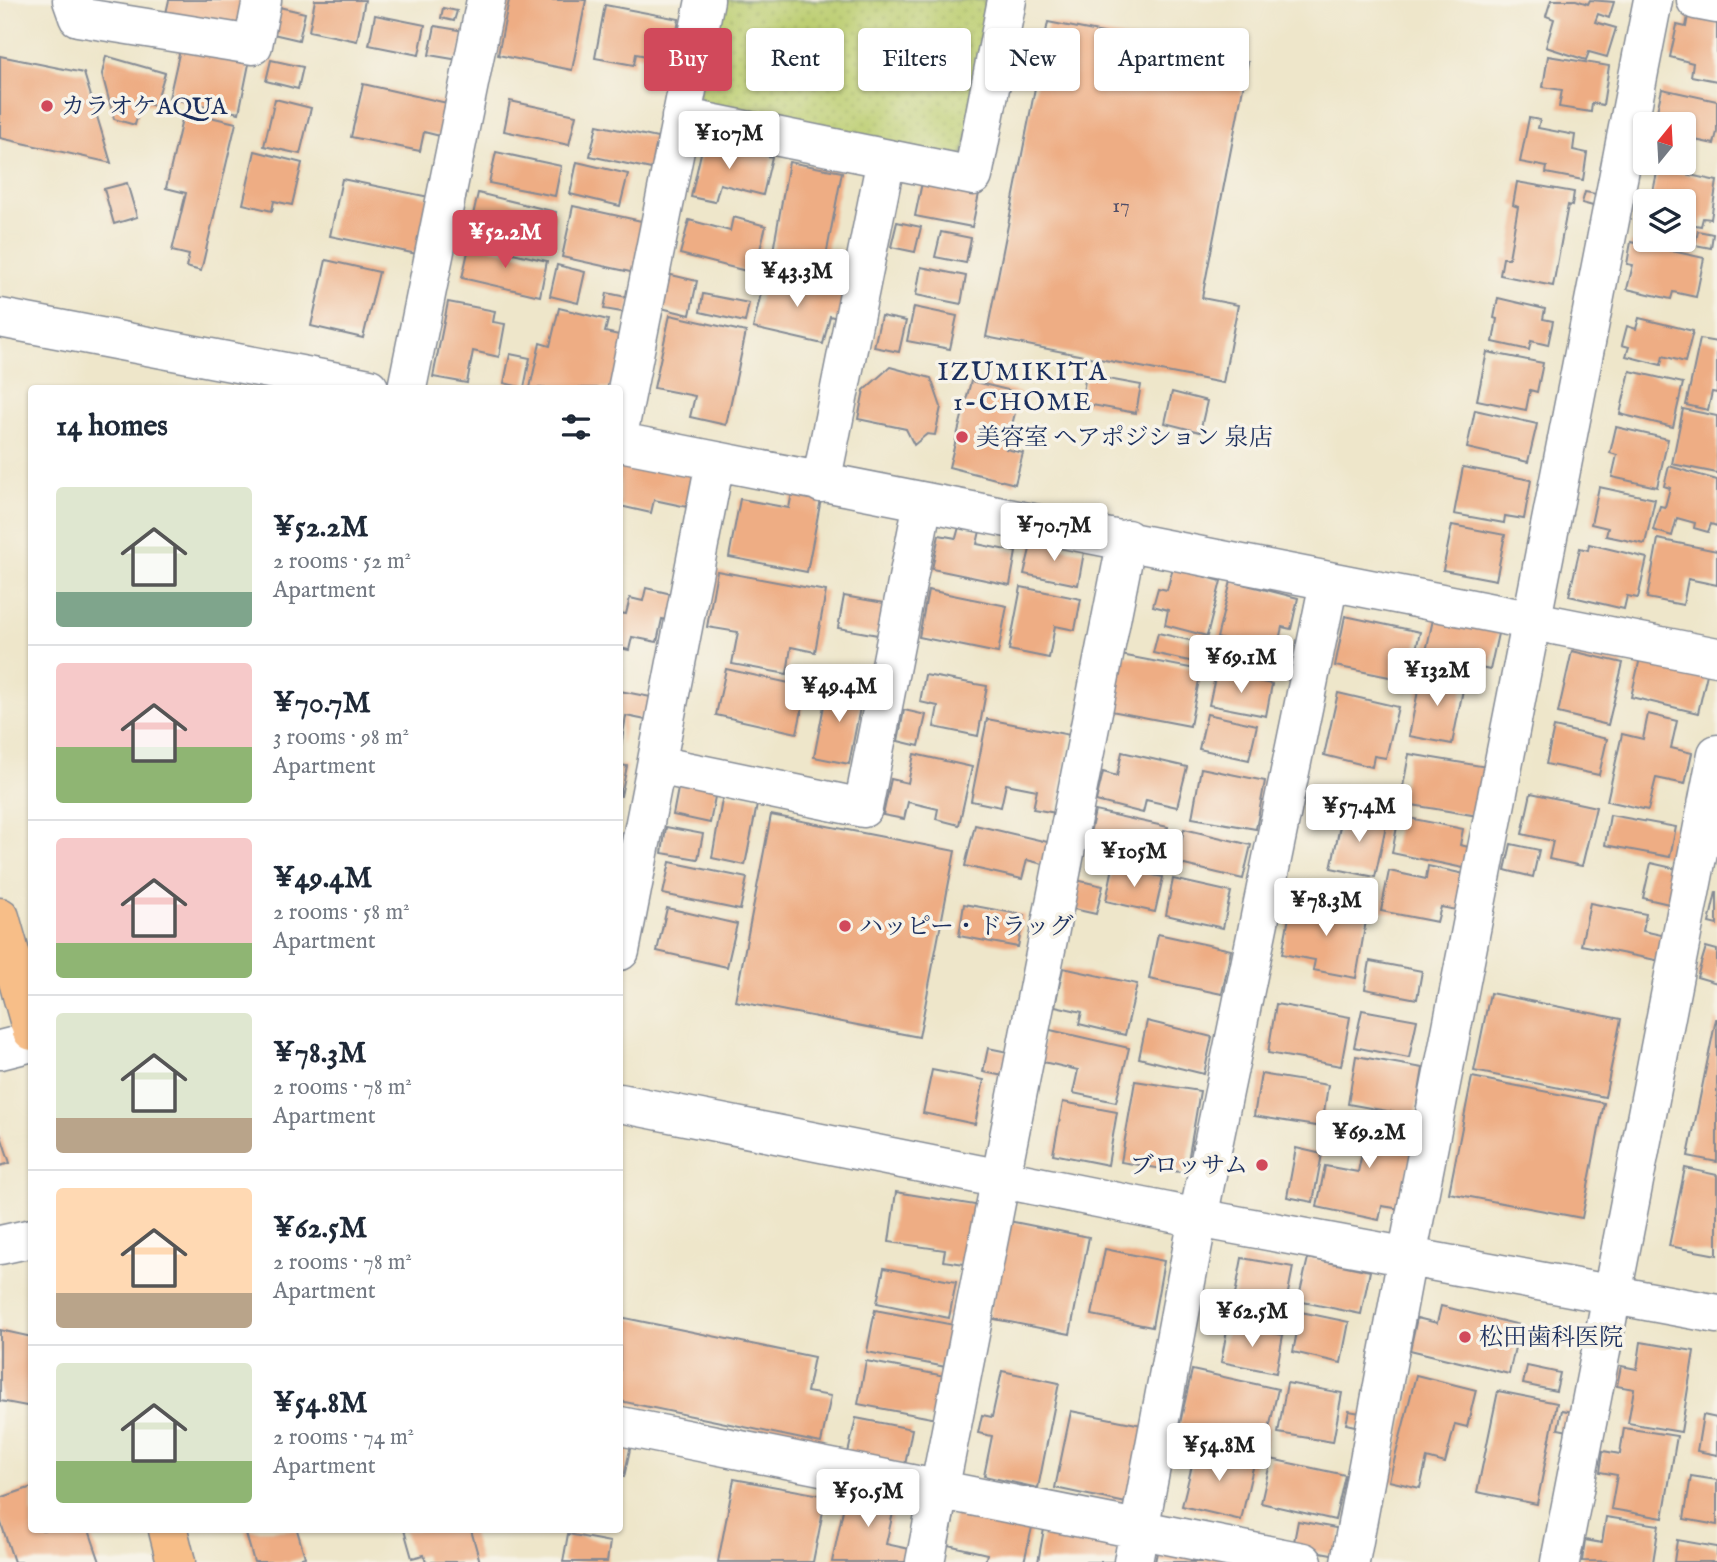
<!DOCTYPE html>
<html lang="en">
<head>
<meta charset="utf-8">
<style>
	:root { --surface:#fff; --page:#f6f6f7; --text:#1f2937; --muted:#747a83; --line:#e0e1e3; --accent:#d1495b }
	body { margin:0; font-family:"IM FELL English","Noto Serif JP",serif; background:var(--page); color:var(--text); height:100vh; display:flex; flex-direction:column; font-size:26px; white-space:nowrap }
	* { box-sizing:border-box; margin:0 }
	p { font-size:23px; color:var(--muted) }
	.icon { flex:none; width:38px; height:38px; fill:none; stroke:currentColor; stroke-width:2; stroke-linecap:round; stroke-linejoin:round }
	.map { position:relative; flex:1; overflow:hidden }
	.drawer { position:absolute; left:28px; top:385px; width:595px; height:1148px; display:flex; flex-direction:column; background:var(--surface); border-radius:7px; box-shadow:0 2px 5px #0004 }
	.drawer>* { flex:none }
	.top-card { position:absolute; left:644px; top:28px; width:665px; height:63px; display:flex; gap:14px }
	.needle { width:46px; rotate:18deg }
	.fabs { position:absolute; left:1633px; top:112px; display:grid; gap:14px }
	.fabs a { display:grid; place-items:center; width:63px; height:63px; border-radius:7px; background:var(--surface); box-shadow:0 2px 5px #0004; font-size:35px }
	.price { position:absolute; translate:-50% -60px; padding:0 16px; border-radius:7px; background:#fff; color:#222; font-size:23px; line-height:46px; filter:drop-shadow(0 2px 4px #0008) }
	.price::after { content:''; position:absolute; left:50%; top:42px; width:21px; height:16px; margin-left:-10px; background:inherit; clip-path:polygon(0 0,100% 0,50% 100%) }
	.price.on { background:var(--accent); color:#fff }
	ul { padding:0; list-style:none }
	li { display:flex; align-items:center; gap:21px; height:175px; padding:0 28px }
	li+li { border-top:2px solid var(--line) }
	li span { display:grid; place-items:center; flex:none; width:196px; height:140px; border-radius:7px; color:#555 }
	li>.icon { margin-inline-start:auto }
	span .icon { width:84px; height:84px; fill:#fffc; stroke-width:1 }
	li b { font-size:30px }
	h2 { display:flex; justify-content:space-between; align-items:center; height:84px; padding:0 28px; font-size:30px }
	.chip { padding:0 24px; border-radius:7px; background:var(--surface); box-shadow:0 2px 5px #0004; font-size:24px; line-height:63px }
	.chip.on { background:var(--accent); color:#fff }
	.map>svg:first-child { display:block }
</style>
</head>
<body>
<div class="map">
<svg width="1717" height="1562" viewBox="0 0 1717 1562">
	<defs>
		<pattern id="park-dots" width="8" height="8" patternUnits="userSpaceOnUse" patternTransform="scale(1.75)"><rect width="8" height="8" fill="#bbcd70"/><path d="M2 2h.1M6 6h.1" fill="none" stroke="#a0b063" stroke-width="1.8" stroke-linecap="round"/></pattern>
	</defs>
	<rect width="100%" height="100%" fill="#f7f3e8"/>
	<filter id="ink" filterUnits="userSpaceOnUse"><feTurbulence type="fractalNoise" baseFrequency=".0143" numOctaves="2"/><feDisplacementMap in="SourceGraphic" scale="14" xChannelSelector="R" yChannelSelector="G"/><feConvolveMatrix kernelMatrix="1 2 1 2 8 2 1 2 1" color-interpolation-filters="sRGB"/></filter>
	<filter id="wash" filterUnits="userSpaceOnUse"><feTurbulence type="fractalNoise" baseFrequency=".00686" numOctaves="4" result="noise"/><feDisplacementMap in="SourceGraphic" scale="28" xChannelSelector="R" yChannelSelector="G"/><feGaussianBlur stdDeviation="1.57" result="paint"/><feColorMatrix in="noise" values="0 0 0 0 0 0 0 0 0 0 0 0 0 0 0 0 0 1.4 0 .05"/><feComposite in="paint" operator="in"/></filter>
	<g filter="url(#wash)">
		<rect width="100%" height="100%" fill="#eee6ca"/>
		<!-- park -->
		<path fill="url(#park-dots)" stroke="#6b7e67" stroke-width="2" d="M718 0H995L964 154 946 160 707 107 698 96Z"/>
		<g id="blocks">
			<!-- building -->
			<path fill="#eead84" d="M169 0H247L240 38 164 22Z
				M315 0H365L357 41 309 31Z
				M509 0H586L572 70 498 55Z
				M1551 0H1576L1588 4 1590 0 1614 2 1609 18 1598 14 1595 22 1616 28 1607 57 1589 52 1586 60 1546 47 1554 19 1546 16Z
				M605 5 679 19 672 61 636 54 634 65 595 58Z
				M279 7 305 13 299 40 273 34Z
				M443 8 457 11 454 21 441 18Z
				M375 15 425 25 419 55 369 45Z
				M1688 16 1717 23V81L1691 76 1693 63 1670 57 1677 25 1686 27Z
				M1048 22 1248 62 1202 298 1238 305 1223 383 986 337Z
				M435 26 464 31 459 60 429 55Z
				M181 45 250 59 239 113 169 98Z
				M0 56 84 73 111 163 0 138Z
				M106 56 165 73 155 106 141 102 135 125 114 119 102 74Z
				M1548 56 1609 66 1603 105 1592 103 1591 112 1559 107 1562 90 1543 87Z
				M271 60 303 67 298 89 266 81Z
				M363 84 447 103 440 136 424 132 420 151 351 137Z
				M1662 89 1717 101V132L1714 144 1690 139 1689 144 1684 143V124H1654Z
				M275 99 311 108 300 154 264 146Z
				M510 101 576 115 569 145 504 131Z
				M184 111 236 123 201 271 186 267 189 255 172 251 186 193 166 188Z
				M1529 118 1540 120 1538 128 1575 135 1573 150 1587 153 1583 180 1546 173 1547 167 1520 162Z
				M597 125 662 139 656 170 590 156Z
				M704 140 772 157 763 195 720 184 715 202 691 197Z
				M255 151 302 163 292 205 274 201 272 211 243 204Z
				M496 152 561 166 555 196 489 183Z
				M577 162 628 174 620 206 570 194Z
				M789 162 842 172 823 272 771 262Z
				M1658 168 1717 181 1711 219 1703 218 1701 226 1684 223V201H1651Z
				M924 173 981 184 972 227 915 216Z
				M342 179 429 197 417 254 330 236Z
				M1517 182 1574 192 1572 206 1568 205 1553 286 1500 275 1503 258H1509L1518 207 1513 205Z
				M127 183 137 217 114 224 104 189Z
				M1585 192 1596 194 1593 206 1582 203Z
				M478 193 556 212 548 246 470 228Z
				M573 206 646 222 635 273 562 257Z
				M733 217 766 226 754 273 680 254 689 220 730 231Z
				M897 222 921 227 915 252 891 247Z
				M1698 231 1713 234 1711 248 1695 245Z
				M941 232 971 238 966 263 935 257Z
				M1631 242 1704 258 1696 297 1673 292 1671 299 1627 289 1633 265 1627 264Z
				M470 243 547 261 540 296 462 278Z
				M326 260 379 272 363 338 311 326Z
				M557 265 585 272 578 303 550 296Z
				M921 267 966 276 961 304 916 295Z
				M667 274 697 281 690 315 661 308Z
				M765 275 846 294 840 319 830 316 823 344 753 328Z
				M607 293 631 298 628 313 604 309Z
				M703 294 749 303 745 322 700 312Z
				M1498 298 1545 309 1543 319 1553 321 1548 345 1531 341 1529 350 1493 342 1497 319 1494 318Z
				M448 302 495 311 493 322 505 324 499 357 473 351 467 383 433 377Z
				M914 307 957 316 950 349 907 341Z
				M559 308 608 320 605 332 628 337 616 388H530L540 343 550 346Z
				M670 315 746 332 726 425 690 417 695 396 654 388Z
				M881 316 906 321 899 352 874 347Z
				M1639 318 1693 331 1685 362 1663 356 1661 365 1626 356 1629 347 1622 345 1627 326 1636 329Z
				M1700 339 1717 342V393L1712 392 1708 410 1686 405Z
				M1487 352 1543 363 1537 392 1530 390 1526 410 1477 400Z
				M510 354 530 358 524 388 504 383Z
				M890 367 931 378 941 407 935 435 927 434 914 445 906 429 858 419 864 390Z
				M1630 371 1683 383 1673 427 1620 414Z
				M1086 375 1141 385 1136 413 1081 403Z
				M971 381 1020 393 1006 449 1023 453 1015 484 949 467Z
				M1172 392 1207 401 1200 432 1165 423Z
				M1683 409 1717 416V473L1672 464Z
				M1475 410 1537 424 1528 462 1467 448Z
				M1616 427 1668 439 1657 487 1612 477 1617 455 1610 453Z
				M620 457 699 474 692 508 654 500 651 513 620 506Z
				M1669 466 1717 480V526L1711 524 1708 532 1694 528 1695 523 1677 518 1672 536 1653 530 1660 506 1665 507 1670 488 1664 486Z
				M1463 467 1531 480 1524 519 1505 516 1504 523 1454 514Z
				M1599 487 1655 499 1645 544 1606 536 1608 528 1591 524Z
				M793 488 822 494 807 572 729 557 740 499 789 508Z
				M1452 525 1505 535 1496 580 1443 570Z
				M959 527 980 531 977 544 1016 552 1010 585 932 569 939 535 956 538Z
				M1658 539 1717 551V585L1688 579 1683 605 1647 598Z
				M1032 541 1084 552 1078 585 1024 574Z
				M1589 544 1647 558 1638 598 1627 596 1624 609 1569 596 1580 548 1588 550Z
				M1173 568 1221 581 1207 636 1165 625 1168 610 1153 606 1158 588 1167 590Z
				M717 571 826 591 815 652 791 647 787 674 732 664 738 632 707 627Z
				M1231 581 1298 598 1291 629 1282 627 1276 653 1217 638Z
				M1021 587 1081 599 1075 630 1055 626 1049 658 1009 650Z
				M646 588 680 596 675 622 662 619 657 642 632 637 629 650 620 648V613L626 614 630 598 643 601Z
				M928 590 1007 606 998 653 919 637Z
				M844 596 884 603 878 635 838 628Z
				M1434 615 1499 629 1490 670 1425 656Z
				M1345 616 1420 632 1409 681 1335 666Z
				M1158 633 1207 644 1203 664 1153 653Z
				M1572 651 1623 663 1608 725 1558 713Z
				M1121 655 1201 670 1190 726 1111 711Z
				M1282 658 1301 662 1296 682 1278 677Z
				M1640 658 1707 674 1698 713 1631 697Z
				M726 669 807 687 797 733 716 715Z
				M1422 671 1465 680 1452 744 1409 736Z
				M1216 673 1272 684 1266 716 1209 705Z
				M925 675 987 686 978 736 934 727 938 706 920 702Z
				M828 685 863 692 849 764 814 757Z
				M620 691 656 698 651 721 626 716 621 746Z
				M1338 693 1398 707 1386 758 1374 756 1372 767 1324 755Z
				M904 710 926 715 919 746 898 741Z
				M1207 714 1257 725 1249 760 1199 749Z
				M1648 714 1677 721 1671 748 1692 753 1685 784 1656 778 1648 810 1607 801 1622 734 1643 739Z
				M987 719 1070 735 1056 813 1033 809 1037 790 1006 784 1001 807 971 801Z
				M1554 727 1607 739 1599 775 1546 764Z
				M1122 752 1187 767 1177 807 1146 800 1143 813 1096 801 1103 772 1117 776Z
				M914 754 972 767 959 825 936 819 938 809 908 802 904 819 883 815 891 779 908 783Z
				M1409 754 1487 767 1478 816 1400 803Z
				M620 765 627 766 621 796H620Z
				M1201 768 1265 781 1256 829 1192 818Z
				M680 778 717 786 710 823 673 815Z
				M1531 793 1596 807 1582 866 1549 859 1553 841 1522 834Z
				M723 794 758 800 745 865 712 858Z
				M1095 811 1168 827 1159 867 1086 850Z
				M1343 812 1387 821 1375 877 1331 868Z
				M771 815 955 851 919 1037 735 1001Z
				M1610 815 1676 827 1670 857 1605 845Z
				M1399 816 1463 829 1460 845 1477 849 1473 870 1392 853Z
				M975 825 1056 844 1051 866 1027 860 1022 879 965 866Z
				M666 827 703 834 698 859 662 853Z
				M1184 829 1251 845 1243 879 1176 863Z
				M1511 844 1539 850 1533 877 1505 870Z
				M670 862 747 878 740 910 663 894Z
				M1651 863 1677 869 1669 904 1643 898Z
				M1428 866 1469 875 1462 911 1441 907 1437 922 1381 911 1389 871 1426 879Z
				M1113 867 1163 877 1155 912 1106 901Z
				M1173 879 1231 892 1223 928 1166 915Z
				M1076 880 1103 886 1096 914 1069 908Z
				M1716 892H1717V925L1709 923Z
				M1292 901 1367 915 1356 978 1313 970 1315 960 1282 954Z
				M1590 903 1646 914 1643 931 1666 936 1661 961 1581 945Z
				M964 904 1024 915 1018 947 959 936Z
				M667 908 737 924 727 967 657 951Z
				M1158 934 1231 950 1222 994 1149 979Z
				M1706 947 1717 950V983L1697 977Z
				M1370 961 1422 971 1417 999 1365 989Z
				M1063 968 1137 984 1125 1035 1079 1024 1082 1012 1055 1006Z
				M1490 993 1621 1019 1605 1097 1474 1071Z
				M1276 1004 1350 1017 1341 1066 1268 1053Z
				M1362 1010 1417 1020 1409 1058 1354 1047Z
				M1716 1019H1717V1162L1688 1156Z
				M1147 1021 1212 1037 1204 1074 1139 1058Z
				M1046 1029 1129 1048 1116 1102 1073 1093 1078 1070 1039 1061Z
				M988 1048 1013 1053 1009 1077 983 1072Z
				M1356 1056 1423 1068 1415 1116 1348 1104Z
				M932 1070 984 1080 975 1124 923 1113Z
				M1261 1074 1328 1085 1322 1127 1254 1116Z
				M1472 1077 1604 1103 1582 1218 1449 1193Z
				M1135 1081 1200 1091 1186 1173 1121 1162Z
				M1063 1102 1117 1112 1108 1165 1053 1154Z
				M1336 1117 1416 1133 1401 1209 1382 1206 1379 1220 1317 1207 1325 1166 1358 1172 1363 1148 1331 1141Z
				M0 1133 10 1163 0 1166Z
				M1296 1148 1322 1154 1313 1202 1287 1197Z
				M1685 1168 1717 1175V1255L1669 1246Z
				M896 1192 981 1206 972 1265 943 1261 945 1250 889 1242Z
				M1009 1221 1089 1237 1070 1334 989 1318Z
				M1105 1249 1164 1261 1152 1327 1092 1315Z
				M1242 1258 1293 1267 1282 1324 1231 1316Z
				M1308 1258 1370 1271 1361 1314 1298 1301Z
				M884 1268 956 1282 949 1318 877 1303Z
				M1441 1306 1520 1325 1509 1374 1410 1350 1417 1318 1437 1323Z
				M875 1310 954 1325 946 1367 867 1352Z
				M1301 1312 1349 1322 1341 1363 1293 1352Z
				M620 1317 814 1357 807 1392 831 1396 821 1443 620 1401Z
				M1228 1325 1283 1335 1276 1373 1221 1362Z
				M0 1330 32 1337V1407L0 1401Z
				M1641 1342 1694 1351 1681 1432 1628 1423 1634 1389 1617 1386 1621 1366 1637 1369Z
				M866 1361 945 1376 937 1419 858 1404Z
				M1527 1366 1560 1373 1556 1391 1523 1384Z
				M1192 1370 1278 1389 1265 1447 1179 1428Z
				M1002 1371 1059 1383 1038 1488 984 1476 992 1436 978 1433 982 1415 992 1417Z
				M1416 1375 1476 1390 1467 1427 1455 1424 1445 1463 1427 1458 1420 1488 1389 1481Z
				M1287 1383 1342 1393 1333 1442 1278 1433Z
				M1498 1391 1557 1403 1537 1504 1477 1492Z
				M1562 1410 1582 1414 1579 1433 1558 1429Z
				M1071 1411 1147 1426 1131 1504 1055 1488Z
				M1349 1411 1366 1414 1364 1428 1346 1424Z
				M1703 1415 1717 1418V1455L1697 1451Z
				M856 1418 912 1429 905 1465 848 1453Z
				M1624 1428 1677 1436 1663 1518 1611 1509 1617 1475 1600 1472 1603 1451 1620 1454Z
				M620 1437 632 1440 624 1477 620 1476Z
				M1197 1445 1255 1459 1241 1520 1182 1506Z
				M1271 1459 1345 1475 1335 1520 1261 1503Z
				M1691 1476 1717 1480V1525L1684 1519Z
				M734 1479 826 1496 813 1562H718Z
				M848 1486 897 1495 886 1544 914 1550 912 1562H832Z
				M32 1487V1530H89L100 1562H14L0 1520V1498Z
				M957 1502 1034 1519 1024 1562H985L987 1554 948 1545Z
				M1606 1517 1659 1525 1653 1562 1582 1561 1585 1540 1602 1543Z
				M1298 1521 1341 1529 1337 1555 1293 1547Z
				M1044 1529 1119 1541 1116 1562H1038Z
				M245 1530H297L305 1557 288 1562H254Z
				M404 1530H471L480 1562H426L424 1555 412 1558Z
				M568 1534 610 1542 607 1562H563Z
				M1677 1540 1717 1547V1562H1674Z
				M1159 1543 1241 1562H1155Z"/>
		</g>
	</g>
	<g filter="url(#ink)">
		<use href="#blocks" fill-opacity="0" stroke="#848a94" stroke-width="2"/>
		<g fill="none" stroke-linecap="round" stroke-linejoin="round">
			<!-- minor casing -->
			<g stroke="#848a94" stroke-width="41">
				<path id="minor" d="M72 0 78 17 253 45 262 0
					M1696 0 1717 4
					M681 117 973 176 1007 0
					M0 318 369 388
					M407 388 486 0
					M620 425 705 0
					M620 442 1717 657
					M821 483 886 159
					M657 765 863 808 923 502
					M620 951 715 462
					M0 1050 32 1042
					M620 1103 1198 1218 1717 1314
					M0 1245 32 1238
					M620 1426 1303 1562
					M925 1562 1127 539
					M1133 1562 1198 1218 1329 582
					M1350 1562 1407 1257 1653 0
					M1560 1562 1717 754"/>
			</g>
			<!-- major casing -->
			<g stroke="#848a94" stroke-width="41">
				<path id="major" d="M0 917 32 1031
					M168 1530 176 1562"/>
			</g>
			<!-- minor -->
			<use href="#minor" stroke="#fff" stroke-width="38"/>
			<!-- major -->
			<use href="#major" stroke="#f7be88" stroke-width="38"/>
		</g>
	</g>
	<!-- markers -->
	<g fill="#d1495b" stroke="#f7f3e8" stroke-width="2.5">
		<circle cx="47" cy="106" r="7"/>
		<circle cx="962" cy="437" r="7"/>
		<circle cx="845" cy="926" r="7"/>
		<circle cx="1262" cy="1165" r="7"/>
		<circle cx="1465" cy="1337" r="7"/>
	</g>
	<g text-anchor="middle" stroke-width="7" stroke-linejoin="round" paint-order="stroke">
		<!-- number labels -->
		<g font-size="21" fill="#504e68">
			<text x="1121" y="212">17</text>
		</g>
		<!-- poi labels -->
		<g font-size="24" fill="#1b2f5e" stroke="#f7f3e8" text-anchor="start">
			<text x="61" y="114">カラオケAQUA</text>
			<text x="976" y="445">美容室 ヘアポジション 泉店</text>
			<text x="859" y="934">ハッピー・ドラッグ</text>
			<text x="1248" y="1173" text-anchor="end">ブロッサム</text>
			<text x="1479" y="1345">松田歯科医院</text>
		</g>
		<!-- neighbourhood labels -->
		<g font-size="26" letter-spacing="2" fill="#1b2f5e" stroke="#f7f3e8">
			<text x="1023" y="380">IZUMIKITA<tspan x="1023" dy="30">1-CHOME</tspan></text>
		</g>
	</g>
</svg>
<div class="fabs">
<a><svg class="needle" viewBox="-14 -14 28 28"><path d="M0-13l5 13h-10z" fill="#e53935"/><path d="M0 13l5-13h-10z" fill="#747a83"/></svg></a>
<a><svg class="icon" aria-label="layers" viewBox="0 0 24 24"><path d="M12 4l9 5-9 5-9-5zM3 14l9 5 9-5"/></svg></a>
</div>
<b class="price" style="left:729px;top:171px">¥107M</b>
<b class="price on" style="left:505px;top:270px">¥52.2M</b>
<b class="price" style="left:797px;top:309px">¥43.3M</b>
<b class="price" style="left:1054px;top:563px">¥70.7M</b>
<b class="price" style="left:1241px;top:695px">¥69.1M</b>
<b class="price" style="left:1437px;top:708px">¥132M</b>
<b class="price" style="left:839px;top:724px">¥49.4M</b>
<b class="price" style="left:1359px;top:844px">¥57.4M</b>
<b class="price" style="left:1134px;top:889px">¥105M</b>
<b class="price" style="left:1326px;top:938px">¥78.3M</b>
<b class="price" style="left:1369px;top:1170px">¥69.2M</b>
<b class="price" style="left:1252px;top:1349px">¥62.5M</b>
<b class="price" style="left:1219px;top:1483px">¥54.8M</b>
<b class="price" style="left:868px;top:1529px">¥50.5M</b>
<div class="top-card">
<a class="chip on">Buy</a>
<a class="chip">Rent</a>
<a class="chip">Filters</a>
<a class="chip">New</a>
<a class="chip">Apartment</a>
</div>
<section class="drawer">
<h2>14 homes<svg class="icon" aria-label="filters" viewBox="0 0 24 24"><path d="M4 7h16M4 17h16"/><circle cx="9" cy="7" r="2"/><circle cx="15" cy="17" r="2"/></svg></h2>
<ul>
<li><span style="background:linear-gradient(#dfe7d0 75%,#7fa58c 0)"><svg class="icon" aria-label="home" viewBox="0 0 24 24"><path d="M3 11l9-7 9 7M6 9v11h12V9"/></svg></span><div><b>¥52.2M</b><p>2 rooms · 52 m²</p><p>Apartment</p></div></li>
<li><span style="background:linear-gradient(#f6c9c9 60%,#8fb573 0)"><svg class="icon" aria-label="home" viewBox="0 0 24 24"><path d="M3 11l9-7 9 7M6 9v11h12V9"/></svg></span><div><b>¥70.7M</b><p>3 rooms · 98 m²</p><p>Apartment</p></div></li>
<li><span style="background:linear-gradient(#f6c9c9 75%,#8fb573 0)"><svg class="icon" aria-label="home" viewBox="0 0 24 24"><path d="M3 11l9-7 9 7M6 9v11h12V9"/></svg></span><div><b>¥49.4M</b><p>2 rooms · 58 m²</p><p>Apartment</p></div></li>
<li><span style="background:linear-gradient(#dfe7d0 75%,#b9a48a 0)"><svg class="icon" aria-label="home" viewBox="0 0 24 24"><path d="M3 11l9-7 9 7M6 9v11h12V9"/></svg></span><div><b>¥78.3M</b><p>2 rooms · 78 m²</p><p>Apartment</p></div></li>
<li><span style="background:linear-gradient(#ffd9b3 75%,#b9a48a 0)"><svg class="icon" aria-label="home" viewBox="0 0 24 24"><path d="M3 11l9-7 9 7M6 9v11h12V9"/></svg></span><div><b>¥62.5M</b><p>2 rooms · 78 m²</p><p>Apartment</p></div></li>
<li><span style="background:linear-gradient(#dfe7d0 70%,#8fb573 0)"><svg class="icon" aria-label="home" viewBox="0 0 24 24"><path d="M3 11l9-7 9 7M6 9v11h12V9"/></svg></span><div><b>¥54.8M</b><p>2 rooms · 74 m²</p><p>Apartment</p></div></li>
</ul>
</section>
</div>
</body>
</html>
